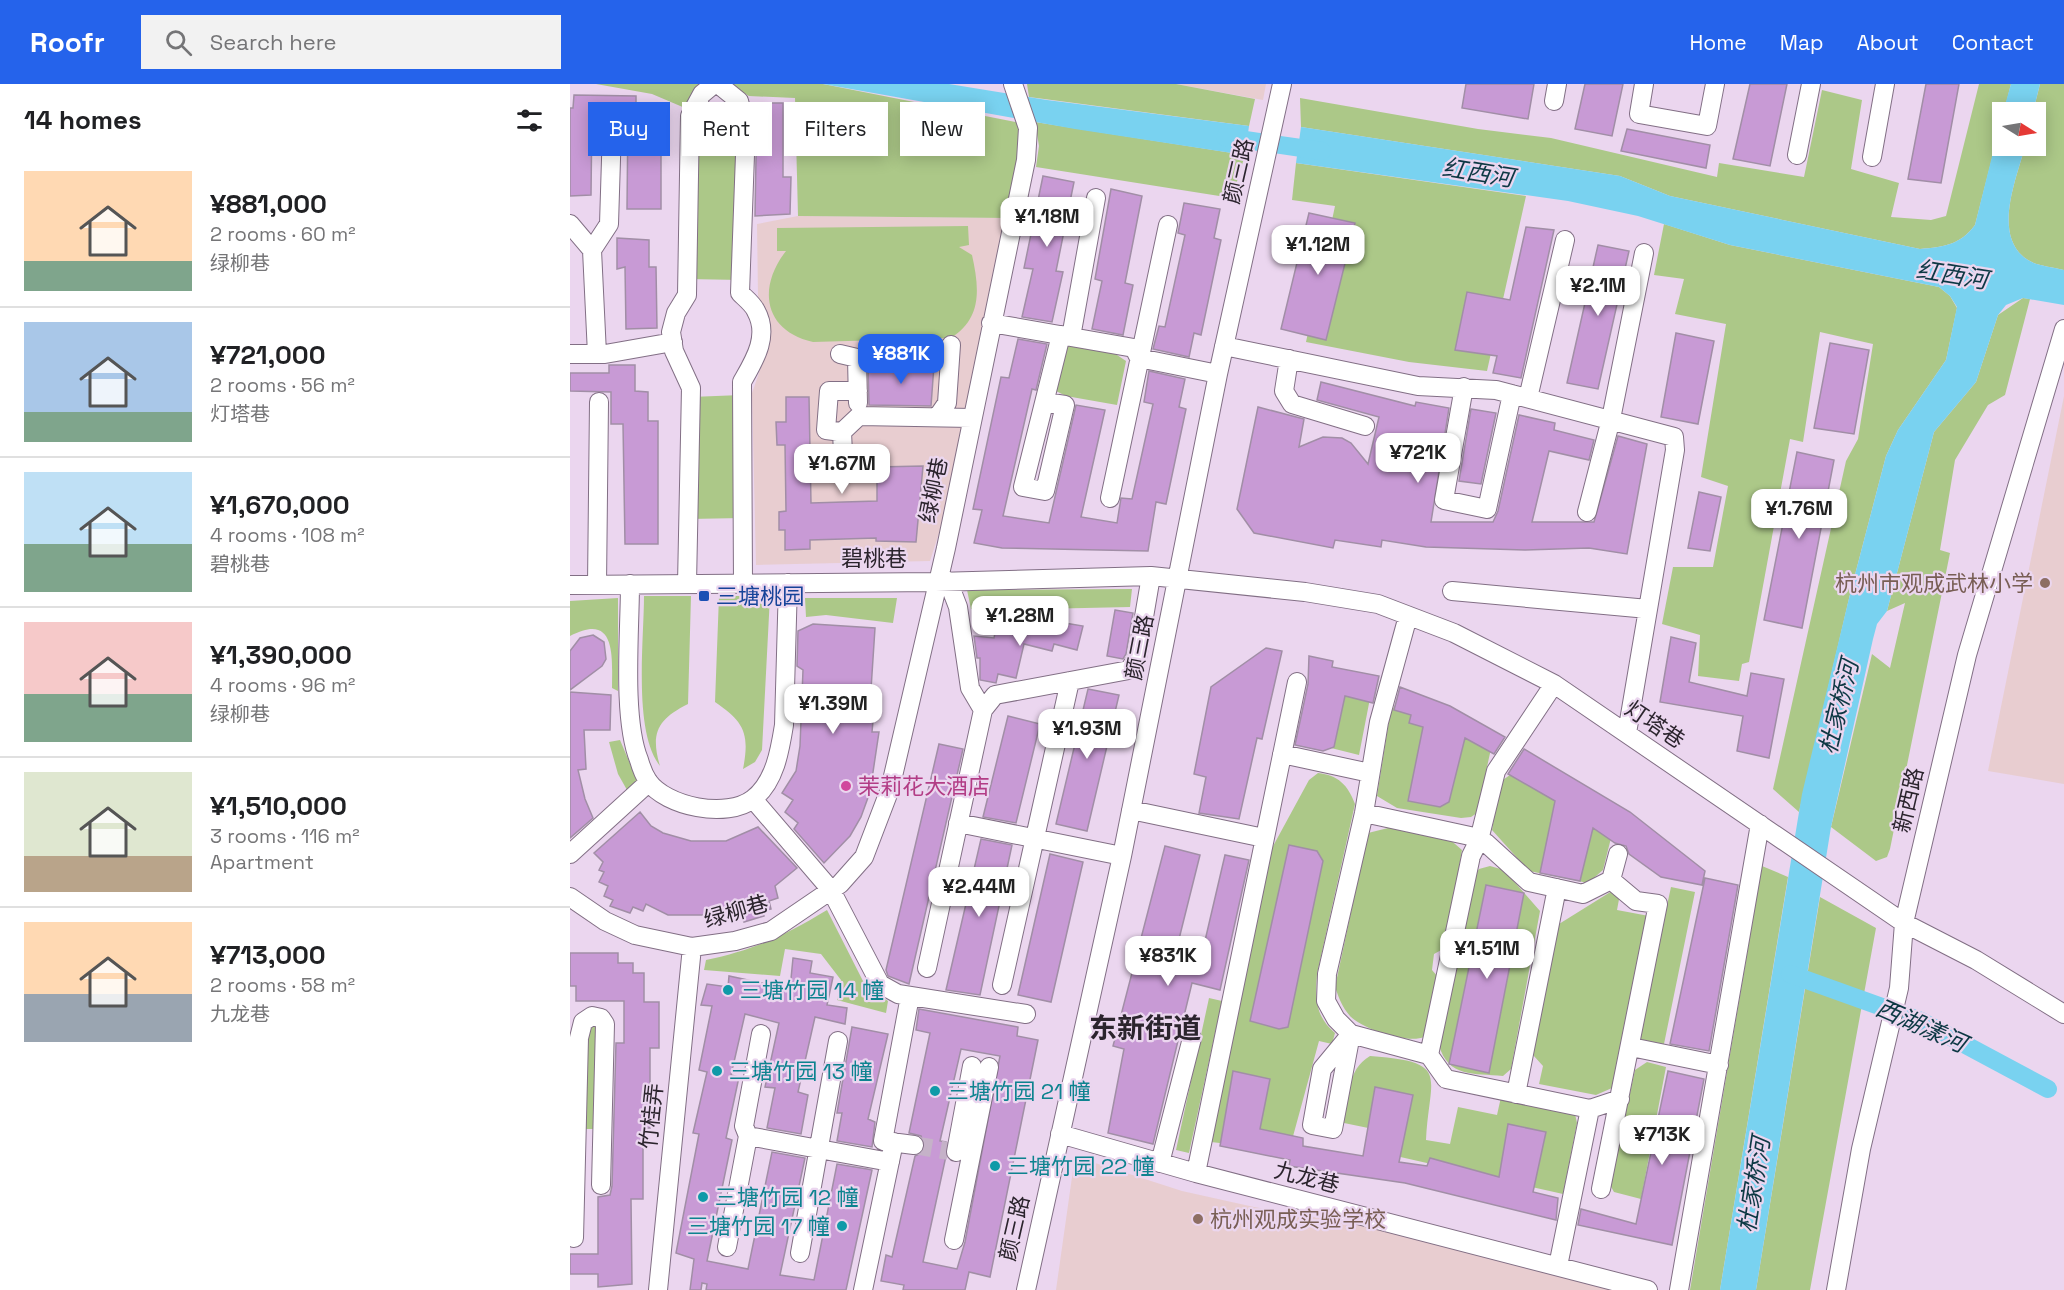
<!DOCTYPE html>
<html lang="en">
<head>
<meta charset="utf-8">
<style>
	:root { --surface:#fff; --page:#f2f2f2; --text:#202124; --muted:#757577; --line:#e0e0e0; --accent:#2563eb }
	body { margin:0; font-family:"Space Grotesk","Noto Sans SC",sans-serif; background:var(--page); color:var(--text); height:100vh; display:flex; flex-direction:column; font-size:22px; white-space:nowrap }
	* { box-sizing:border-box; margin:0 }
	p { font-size:20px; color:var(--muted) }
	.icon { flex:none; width:33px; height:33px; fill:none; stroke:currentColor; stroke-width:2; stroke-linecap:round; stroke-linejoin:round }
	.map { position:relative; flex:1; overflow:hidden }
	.panel { display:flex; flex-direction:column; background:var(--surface); width:570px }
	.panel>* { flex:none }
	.banner { position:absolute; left:18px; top:18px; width:570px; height:54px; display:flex; gap:12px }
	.needle { width:39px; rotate:101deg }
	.controls { position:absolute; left:1422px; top:18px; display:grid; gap:12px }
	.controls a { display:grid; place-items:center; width:54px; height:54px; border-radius:0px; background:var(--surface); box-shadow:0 3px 15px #0003; font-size:30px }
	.price { position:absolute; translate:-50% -51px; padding:0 14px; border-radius:12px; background:#fff; color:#222; font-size:20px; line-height:39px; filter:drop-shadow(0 2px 3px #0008) }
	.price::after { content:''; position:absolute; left:50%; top:36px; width:18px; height:14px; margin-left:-9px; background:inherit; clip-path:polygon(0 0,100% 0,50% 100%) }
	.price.active { background:var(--accent); color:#fff }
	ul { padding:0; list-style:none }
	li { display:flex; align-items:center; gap:18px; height:150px; padding:0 24px }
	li+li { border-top:2px solid var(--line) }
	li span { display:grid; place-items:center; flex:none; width:168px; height:120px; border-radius:0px; color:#555 }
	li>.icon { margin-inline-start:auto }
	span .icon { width:72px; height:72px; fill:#fffc; stroke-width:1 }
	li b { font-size:26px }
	h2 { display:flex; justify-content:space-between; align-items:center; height:72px; padding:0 24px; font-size:26px }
	.pill { padding:0 21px; border-radius:0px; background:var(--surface); box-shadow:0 3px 15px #0003; font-size:21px; line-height:54px }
	.pill.active { background:var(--accent); color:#fff }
	header { display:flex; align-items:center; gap:36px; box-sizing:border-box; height:84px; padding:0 30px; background:var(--accent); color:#fff }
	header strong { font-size:28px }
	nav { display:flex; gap:33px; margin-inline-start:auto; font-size:21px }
	.search { width:420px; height:54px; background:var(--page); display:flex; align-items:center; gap:15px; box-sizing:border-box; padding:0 21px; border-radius:0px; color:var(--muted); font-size:22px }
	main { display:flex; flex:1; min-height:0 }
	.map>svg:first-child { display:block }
</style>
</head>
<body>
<header>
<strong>Roofr</strong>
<div class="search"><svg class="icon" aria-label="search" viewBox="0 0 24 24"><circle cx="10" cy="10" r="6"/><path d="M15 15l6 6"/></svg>Search here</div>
<nav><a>Home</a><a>Map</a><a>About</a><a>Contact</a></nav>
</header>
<main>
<section class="panel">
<h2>14 homes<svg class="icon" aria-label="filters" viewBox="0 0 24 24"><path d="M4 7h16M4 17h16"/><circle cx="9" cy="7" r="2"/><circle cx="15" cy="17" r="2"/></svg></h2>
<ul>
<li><span style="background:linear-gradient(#ffd9b3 75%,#7fa58c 0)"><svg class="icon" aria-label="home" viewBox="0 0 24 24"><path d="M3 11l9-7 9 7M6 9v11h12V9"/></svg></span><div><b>¥881,000</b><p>2 rooms · 60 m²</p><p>绿柳巷</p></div></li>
<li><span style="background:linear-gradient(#a9c7e8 75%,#7fa58c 0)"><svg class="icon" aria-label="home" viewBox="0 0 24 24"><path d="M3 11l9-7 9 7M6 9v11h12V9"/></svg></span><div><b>¥721,000</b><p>2 rooms · 56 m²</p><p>灯塔巷</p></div></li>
<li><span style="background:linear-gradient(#bfe0f5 60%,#7fa58c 0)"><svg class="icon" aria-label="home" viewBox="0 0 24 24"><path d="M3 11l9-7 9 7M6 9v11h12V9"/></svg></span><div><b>¥1,670,000</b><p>4 rooms · 108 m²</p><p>碧桃巷</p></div></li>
<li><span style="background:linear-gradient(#f6c9c9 60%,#7fa58c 0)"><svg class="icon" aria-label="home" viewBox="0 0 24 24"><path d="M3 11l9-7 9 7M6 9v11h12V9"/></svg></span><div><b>¥1,390,000</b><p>4 rooms · 96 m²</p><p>绿柳巷</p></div></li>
<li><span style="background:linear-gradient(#dfe7d0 70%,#b9a48a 0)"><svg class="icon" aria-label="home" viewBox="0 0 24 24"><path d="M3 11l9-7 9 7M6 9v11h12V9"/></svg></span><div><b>¥1,510,000</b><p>3 rooms · 116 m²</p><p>Apartment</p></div></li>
<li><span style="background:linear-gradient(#ffd9b3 60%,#9aa5b1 0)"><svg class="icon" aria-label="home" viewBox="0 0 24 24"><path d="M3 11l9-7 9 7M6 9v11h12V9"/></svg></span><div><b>¥713,000</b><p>2 rooms · 58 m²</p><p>九龙巷</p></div></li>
</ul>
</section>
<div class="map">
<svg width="1494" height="1206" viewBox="0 0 1494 1206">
	<rect width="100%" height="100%" fill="#ebd6ef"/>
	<!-- education -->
	<path fill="#e8cdd0" d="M606 0H696L693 16Z
		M228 132 437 134 370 446 360 477 186 481 182 309 199 260 200 240 188 212 187 140Z
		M1494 312V700L1418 687Z
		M519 1077 612 1107 684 1123 835 1148 1057 1206H486L503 1086Z"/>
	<!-- green -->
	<path fill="#acc888" d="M26 0H131L115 24 82 10Z
		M159 0H253L451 39 456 46 437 134 228 132 225 14 179 12Z
		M457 0H606L685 15 679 42 459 13Z
		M1409 0H1441L1405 141C1390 161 1374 163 1350 165L1100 112 1050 92 731 43 730 14 908 45 981 54 1147 93 1149 79 1234 93 1252 6 1292 16 1281 85 1329 99 1321 133 1361 136 1376 132Z
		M1470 0H1494V186C1483 183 1467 182 1458 176 1421 153 1447 94 1455 62H1466V28H1463Z
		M160 32 168 39 171 196 117 195 120 40 130 33Z
		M465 38 675 71 662 114 466 83 469 62Z
		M726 79 956 112 917 287 839 278 736 258 765 122 722 116Z
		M1094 140 1160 161 1369 203 1380 212 1387 224 1376 276 1328 346 1316 372 1281 506 1229 728 1203 705 1276 377 1288 355 1303 260 1250 248 1233 358 1220 355 1179 578 1172 580 1169 597 1128 592 1130 551 1092 540 1103 483H1143L1158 402 1131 393 1156 240 1105 230 1114 195 1084 191Z
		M398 142 399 161 389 163 402 171C409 203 413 234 381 254L243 258C194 247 187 204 216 167H207V144Z
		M1453 214 1460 215 1435 311 1418 321 1385 376 1370 466 1380 469 1320 765 1317 773 1306 777 1261 743 1302 570 1320 584 1335 519 1317 527 1364 348 1406 298 1428 231Z
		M498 262 544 269 556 277 547 321 496 312 486 307Z
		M171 311 172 434 119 435 121 313Z
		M562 505 560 523 417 526 401 525 397 506Z
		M74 512H121L118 620C88 635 80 649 90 682 63 648 74 557 74 512Z
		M149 512H200L192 666 185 678 173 685C180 649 174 638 145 618Z
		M48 514V607L42 604C42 574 47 527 0 552V517Z
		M235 514H327L323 539 256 531 236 533Z
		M748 598 802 604 789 671 737 658Z
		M826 619 922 660 907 729 901 733 891 734 827 724 807 712 820 630Z
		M50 656 67 696 57 706 48 690 39 658Z
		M947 686 1044 742 1033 786 1018 799 959 787 922 746 930 698Z
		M748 689C768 691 778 701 785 720L747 890C745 914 745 932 765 949L762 960 749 957 719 1067 641 1058 702 764 739 696Z
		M826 742 877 753 892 766 875 864 864 870 862 886 868 893 854 953C838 960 792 945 780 932 772 923 769 914 765 903L798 749Z
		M920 782 934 786 970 827 941 985 933 992C904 989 878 994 869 961L903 794 909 785Z
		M1192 782 1218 793 1150 1206H1120Z
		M1101 803 1125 808 1094 960 1068 955Z
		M1042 807 1050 810 1047 826 1079 832 1042 1004 1026 1011 969 1000 973 982 963 971 989 840Z
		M1250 813 1306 844 1240 1206H1186Z
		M257 826 295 901 318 917 316 929 267 916 271 896 251 870 215 865 210 892 134 886 136 876C184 866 216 851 257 826Z
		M639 914 652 917 619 1069 606 1066Z
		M22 942H27V1045H13L16 947Z
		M800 972C882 978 859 991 856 1056L880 1060 888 1023 927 1031 931 1013 1005 1030 1007 1039 993 1110 804 1067 808 1046 774 1039C778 1015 777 985 800 972Z
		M1077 978 1096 983 1071 1115 1044 1108 1040 1101 1065 986Z"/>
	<!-- water -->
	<path fill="#79d2f0" d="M253 0H379L477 16 679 42 675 71 505 45Z
		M1441 0H1470L1463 28H1433Z
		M1432 32V62H1455C1447 94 1421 153 1458 176 1467 182 1483 183 1494 186V221L1453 214 1436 221 1428 231 1406 298 1364 348 1317 527 1307 540 1303 555 1261 743 1186 1206H1150L1232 710 1281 506 1316 372 1328 346 1376 276 1387 223 1380 212 1369 203 1160 161 1068 132 998 117 726 79 731 43 1050 92 1100 112 1350 165C1374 163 1390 161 1405 141Z"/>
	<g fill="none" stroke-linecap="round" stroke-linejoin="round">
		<!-- canal -->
		<path stroke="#79d2f0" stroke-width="18" d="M655 53 752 67
			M1220 890 1351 937 1478 1005"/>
	</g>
	<!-- building -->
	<path fill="#c89ad5" stroke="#a18ea6" stroke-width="1.5" fill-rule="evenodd" d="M896 0H964L958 35 892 24Z
		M1015 0H1053L1042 52 1005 45Z
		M1180 0H1217L1200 82 1163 75Z
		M1356 0H1389L1371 99 1338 95Z
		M4 11 66 12V25H91V125H57L58 28 22 29 21 111 0 112V24H3Z
		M187 19H213V93H221L220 130 185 132Z
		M1057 45 1140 61 1136 84 1051 67Z
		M473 92 504 98 486 187 493 188 482 238 452 233 463 185 454 184Z
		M541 105 572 112 555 199 563 201 553 251 522 245 532 197 525 195Z
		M614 119 650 125 644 154 651 156 631 251 624 249 619 273 583 265 589 242 595 243 615 151 608 149Z
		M739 129 785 139 756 256 711 245Z
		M956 143 984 146 951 294 923 289 927 272 885 266 897 208 940 216Z
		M47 154 79 156V183H86L87 244 56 245 55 183 47 185Z
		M1028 161 1059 167 1028 305 997 299Z
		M1106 249 1144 257 1128 340 1091 333Z
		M448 255 477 260 466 306 462 305 433 432 479 439 506 321 535 326 511 433 547 439 551 414 562 415 583 320 574 318 579 287 615 295 609 323 616 325 596 420 586 418 578 467 432 464 404 459 412 426 403 425 431 293 439 294Z
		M1260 259 1299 266 1284 350 1244 344Z
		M39 281H65V307L78 308V337H88V460H55L53 340H41V308L0 307V289H39Z
		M364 281 361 322 299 321 298 282Z
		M751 298 845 322 846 318 879 324 861 438H923L928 427 949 331 985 339 984 346 1024 356 1019 376 979 367 962 438H1024L1048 352 1077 360 1057 470 1019 464 955 466 856 463 812 456 811 463 765 456 763 464 684 449 667 425 688 323 734 335 729 363 753 353 772 354 781 359 798 380 809 333 747 316Z
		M216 313H239L241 419 307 417V383L353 382 346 458 306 457V454L240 456V465L215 466V446H209V428L216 427 215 361H207L206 338H216Z
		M901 325 926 329 911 400 889 397Z
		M1227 368 1264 376 1232 544 1194 536Z
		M1129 408 1151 413 1140 467 1118 464Z
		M545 526 563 529 556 570 553 575 537 572Z
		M489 538 513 542 507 566 484 560 482 567 454 560 446 594 428 590 426 599 410 596V574H407L404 552 424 554 427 540 464 547 465 541 487 545Z
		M243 540 305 544 299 636 303 637 302 648H309L300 708 291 733 280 752 254 779 224 745 228 739 215 728 223 716 212 709 226 687 230 662 233 586 227 582 228 547Z
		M23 551 34 558 36 575 32 582 0 606V567L10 554Z
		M1101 553 1126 559 1119 598 1177 612 1181 589 1214 595 1199 674 1167 667 1173 632 1090 618Z
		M696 564 712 567 692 655 687 654 669 735 629 729 636 693 624 690 641 603Z
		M739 572 763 577 762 583 809 592 803 619 775 612 764 663 753 667 725 661 738 600Z
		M830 603 880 622 935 653 924 670 895 654 879 718 870 723 838 717 853 643 839 639 841 631 824 626Z
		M518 605 549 611 517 747 486 740Z
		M0 608 41 611 40 646H14L16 685 8 686 15 715 23 734 0 754Z
		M438 632 470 640 446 739 413 733Z
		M369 660 393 665 339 900 318 892 316 886Z
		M954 665 1060 728 1135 787 1132 801 1091 793 1059 770 1056 762 1045 759 1023 744 1010 797 970 789 985 717 938 690Z
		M70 728 81 742 93 749 121 757H156L188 743 227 784 205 802 208 814 199 817 201 825 193 827 194 832 174 838 172 833 161 837 158 827 148 831H98L76 820 73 827 63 823 60 829 40 822 43 816 34 812 38 802 29 798 34 788 29 786 33 778 24 769Z
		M411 755 442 761 410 911 376 906Z
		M719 761 747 767 753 777 718 943 709 945 680 937Z
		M595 762 630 771 609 855 634 861 655 771 679 776 650 906 622 899 583 1060 538 1049 554 965 543 962Z
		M480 770 513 778 481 918 448 911Z
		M1135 794 1168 801 1139 967 1100 960Z
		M916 801 954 809 919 989 879 980Z
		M0 869H48V879H63V889H74V918H89V964H80V1044H73V1115H61L62 1200 28 1203V1190H0V1170H28V1113L40 1111 42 1102 46 959H54V917H6V902H0Z
		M223 874 242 877 240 889 263 893 257 921 277 924 275 940 245 933 228 1008 238 1011 231 1050 197 1044 205 1004 195 1003 209 939 175 930 161 991 169 993 156 1054 162 1056 137 1177 178 1185 202 1068 235 1074 210 1191 244 1196 267 1080 297 1085 302 1086 276 1206H136L137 1200 132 1199 131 1206H120L124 1175 106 1169 129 1050 123 1049 137 988 129 986 142 922 131 921 137 900 158 903 159 892 220 905Z
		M349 925 448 943 447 952 468 956 420 1193 399 1188 395 1206H333L334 1201 311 1197 316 1171 322 1173 345 1072 353 1068 355 1063 351 1052 339 1049 360 949 346 946ZM391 965 430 972 395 1158 387 1185 353 1178 376 1072V1058L370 1057Z
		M282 943 318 950 298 1035 305 1038 302 1063 267 1057 272 1029H267Z
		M663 987 700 995 690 1045 733 1054V1062L793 1072 805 1003 843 1011 829 1078 857 1082 860 1074 929 1093 938 1040 976 1048 963 1108 988 1114 986 1136 835 1099 719 1082 720 1076 650 1062Z
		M1098 987 1134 995 1102 1161 1008 1141 1011 1125 1066 1140Z"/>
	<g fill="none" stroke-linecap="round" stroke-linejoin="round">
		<!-- minor-tunnel -->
		<path stroke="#c5b2c8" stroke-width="18" stroke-dasharray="18 9" stroke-linecap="butt" d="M344 1061 378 1067"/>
		<!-- minor casing -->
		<g stroke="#826f85" stroke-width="20">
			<path id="minor" d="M148 0 169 17 176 43 170 209C175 214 183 220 186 227 200 252 184 277 172 298L173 500
				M1074 0 1069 30 1137 42 1145 0
				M984 17 987 0
				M1227 71 1241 0
				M1302 73 1315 0
				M0 140 22 166 27 270
				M22 166 39 140 42 43
				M421 239 564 264 569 274 648 290
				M501 253 526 114
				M654 262 848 302 926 306 1104 353 1105 366 1057 649
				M0 270H35L103 258
				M270 270 287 274 288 319
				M719 275 714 307 722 320 795 342
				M894 303 874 416 917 425 942 310
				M958 314 995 156
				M475 318 495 321 475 407 453 403 491 251
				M368 332 377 319 381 261
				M272 348 256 346 259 307H288
				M274 391 272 348 289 332 402 334
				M540 414 598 141
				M1017 428 1041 335 1074 169
				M378 497 388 523 400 604 413 626
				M60 500C60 547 52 634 69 676 71 683 74 691 78 697 96 723 157 735 183 715 205 698 210 666 214 641L218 499
				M117 500 121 304 104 267 101 248 106 229 117 211 120 32 132 10 144 0
				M0 501 366 498 581 492 735 508 808 520 884 549 984 600 1334 839 1406 876 1494 930
				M27 501 29 318
				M882 507 1078 525
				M838 532 809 638 794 729 757 890 756 917 766 935 781 950 859 971 876 995 1020 1025
				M712 670 800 689
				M183 715 261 806 310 900 328 910 456 930
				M561 726 694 754
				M794 729 900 752 916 759 959 798 1013 810 1041 796 1048 770
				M388 739 552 772
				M0 770 79 698
				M0 813 35 837 65 851 122 863 165 857 201 847 270 800 294 773 320 705 376 464 456 76 458 44 443 0
				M357 884 413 626 425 611 559 586 567 574 581 492
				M432 901 500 597
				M340 912 313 1057 344 1061
				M781 950 763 1045 742 1041 752 985Z
				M1061 963 1149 981
				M859 971 901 772 909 756 926 687 984 600
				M946 1010 987 804
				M490 1050 626 1089 1078 1206
				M178 1052 320 1078
				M386 1068 402 982
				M590 1079 622 954
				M626 1089 727 598
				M1031 1105 1088 820 1066 817 1041 796
				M4 1154 9 954 13 938 22 932 31 934 35 940 31 1101
				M384 1156 419 983
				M157 1163 178 1052 174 1042 191 950
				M230 1169 268 957
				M988 1182 1020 1025 1050 1015
				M88 1206 122 863
				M293 1206 324 1058
				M456 1206 552 772 648 290 712 0
				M1109 1206 1190 740
				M1266 1206 1291 1065 1329 904 1334 839 1397 571 1494 245"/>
		</g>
		<!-- minor -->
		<use href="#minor" stroke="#fff" stroke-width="18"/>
	</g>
	<!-- markers -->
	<g fill="#8d6e63" stroke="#ebd6ef" stroke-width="2">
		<circle cx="1475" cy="499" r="6"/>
		<circle cx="628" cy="1135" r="6"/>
	</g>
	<rect fill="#1a4fb4" stroke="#ebd6ef" stroke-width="2" x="128" y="506" width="12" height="12" rx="3"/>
	<circle fill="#d1479c" stroke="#ebd6ef" stroke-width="2" cx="276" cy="702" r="6"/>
	<g fill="#0f9aa8" stroke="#ebd6ef" stroke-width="2">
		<circle cx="158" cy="906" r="6"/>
		<circle cx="147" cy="987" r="6"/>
		<circle cx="365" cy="1007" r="6"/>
		<circle cx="425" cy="1082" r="6"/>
		<circle cx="133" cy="1113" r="6"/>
		<circle cx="272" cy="1142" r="6"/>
	</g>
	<g text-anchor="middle" stroke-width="4.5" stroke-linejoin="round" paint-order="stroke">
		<!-- street labels -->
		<g font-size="22" fill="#2b242d" stroke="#ebd6ef">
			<text transform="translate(668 87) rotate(-77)" y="8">颜三路</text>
			<text transform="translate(363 406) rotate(-79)" y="8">绿柳巷</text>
			<text x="304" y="482">碧桃巷</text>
			<text transform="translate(569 563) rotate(-79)" y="8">颜三路</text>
			<text transform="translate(1085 640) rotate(34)" y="8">灯塔巷</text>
			<text transform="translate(1338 716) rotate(-77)" y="8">新西路</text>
			<text transform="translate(166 827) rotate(-16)" y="8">绿柳巷</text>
			<text transform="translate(81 1032) rotate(-84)" y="8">竹桂弄</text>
			<text transform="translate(737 1093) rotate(14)" y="8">九龙巷</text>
			<text transform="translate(444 1144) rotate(-77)" y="8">颜三路</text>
		</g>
		<!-- education labels -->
		<g font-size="22" fill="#785e54" stroke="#ebd6ef" text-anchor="end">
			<text x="1463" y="507">杭州市观成武林小学</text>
			<text x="640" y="1143" text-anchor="start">杭州观成实验学校</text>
		</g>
		<!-- transit labels -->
		<g font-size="22" fill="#164399" stroke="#ebd6ef" text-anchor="start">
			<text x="146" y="520">三塘桃园</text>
		</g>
		<!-- hotel labels -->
		<g font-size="22" fill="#b23c85" stroke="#ebd6ef" text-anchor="start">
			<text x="288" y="710">茉莉花大酒店</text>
		</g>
		<!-- culture labels -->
		<g font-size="22" fill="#0d838f" stroke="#ebd6ef" text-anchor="start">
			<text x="170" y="914">三塘竹园 14 幢</text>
			<text x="159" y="995">三塘竹园 13 幢</text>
			<text x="377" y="1015">三塘竹园 21 幢</text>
			<text x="437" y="1090">三塘竹园 22 幢</text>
			<text x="145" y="1121">三塘竹园 12 幢</text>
			<text x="260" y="1150" text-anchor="end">三塘竹园 17 幢</text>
		</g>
		<!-- water labels -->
		<g font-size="24" font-style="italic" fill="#0d3844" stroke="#ebd6ef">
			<text transform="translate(908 89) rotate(9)" y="8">红西河</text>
			<text transform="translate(1382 191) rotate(9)" y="8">红西河</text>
			<text transform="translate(1269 623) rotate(-76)" y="8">杜家桥河</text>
			<text transform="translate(1351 942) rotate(24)" y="8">西湖漾河</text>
			<text transform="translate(1184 1101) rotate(-81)" y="8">杜家桥河</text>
		</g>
		<!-- district labels -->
		<g font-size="28" font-weight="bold" fill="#2b242d" stroke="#ebd6ef">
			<text x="575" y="954">东新街道</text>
		</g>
	</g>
</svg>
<div class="controls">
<a><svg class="needle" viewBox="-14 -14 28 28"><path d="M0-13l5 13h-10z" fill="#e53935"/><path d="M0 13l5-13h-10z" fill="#757577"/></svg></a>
</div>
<b class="price" style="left:477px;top:164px">¥1.18M</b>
<b class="price" style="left:748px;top:192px">¥1.12M</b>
<b class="price" style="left:1028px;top:233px">¥2.1M</b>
<b class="price active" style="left:331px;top:301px">¥881K</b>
<b class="price" style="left:848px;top:400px">¥721K</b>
<b class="price" style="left:272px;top:411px">¥1.67M</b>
<b class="price" style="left:1229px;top:456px">¥1.76M</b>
<b class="price" style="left:450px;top:563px">¥1.28M</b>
<b class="price" style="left:263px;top:651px">¥1.39M</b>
<b class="price" style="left:517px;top:676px">¥1.93M</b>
<b class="price" style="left:409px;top:834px">¥2.44M</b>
<b class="price" style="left:917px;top:896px">¥1.51M</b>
<b class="price" style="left:598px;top:903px">¥831K</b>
<b class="price" style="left:1092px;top:1082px">¥713K</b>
<div class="banner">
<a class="pill active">Buy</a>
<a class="pill">Rent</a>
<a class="pill">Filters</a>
<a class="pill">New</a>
</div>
</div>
</main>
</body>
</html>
